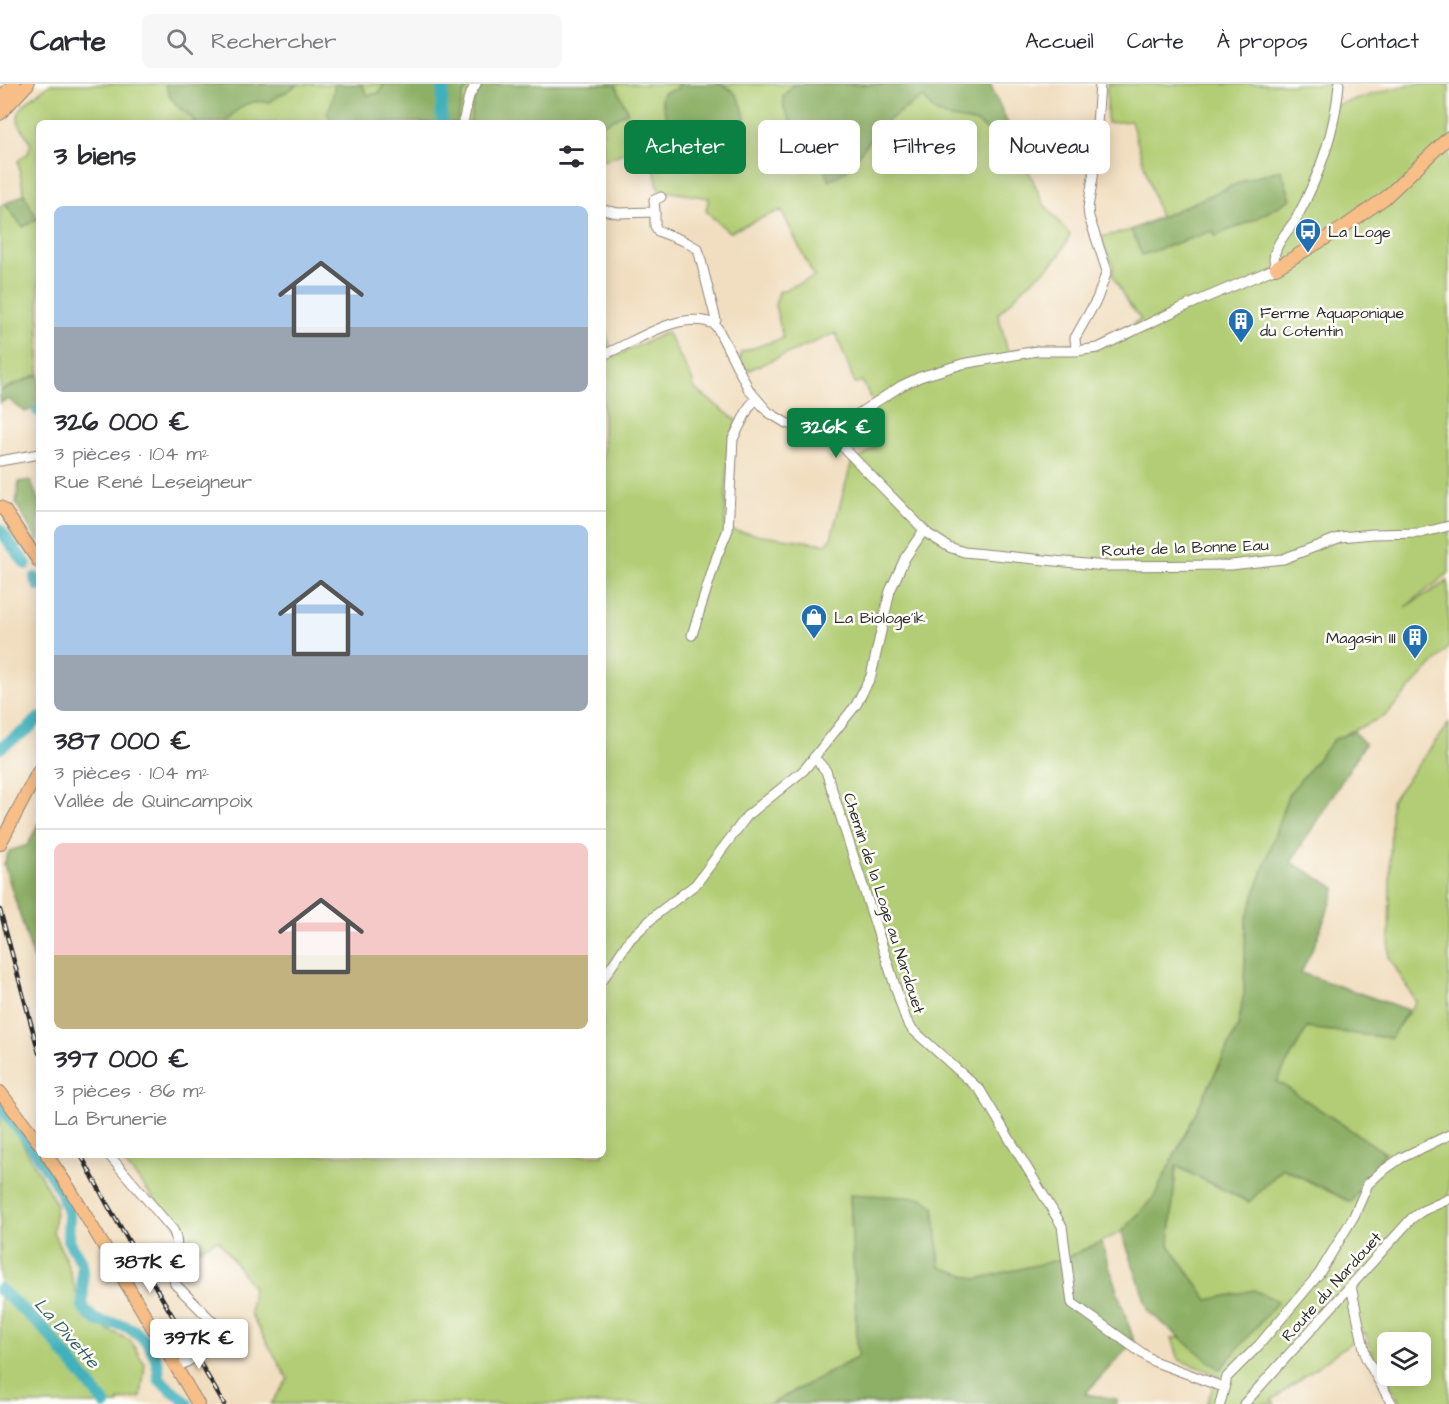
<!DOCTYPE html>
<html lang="fr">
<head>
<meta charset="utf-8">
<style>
	:root { --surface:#fff; --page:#f7f7f7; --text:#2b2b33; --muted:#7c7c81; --line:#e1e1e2; --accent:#0b8043 }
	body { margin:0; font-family:"Architects Daughter",sans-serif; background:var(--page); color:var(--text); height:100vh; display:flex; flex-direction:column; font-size:22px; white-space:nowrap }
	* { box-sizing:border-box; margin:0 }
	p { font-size:20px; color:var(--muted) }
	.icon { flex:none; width:33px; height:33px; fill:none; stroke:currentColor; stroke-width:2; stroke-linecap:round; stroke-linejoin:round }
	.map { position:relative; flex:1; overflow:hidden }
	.sheet { position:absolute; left:36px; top:36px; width:570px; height:1038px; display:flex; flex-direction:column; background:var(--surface); border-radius:9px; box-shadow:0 3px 15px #0003 }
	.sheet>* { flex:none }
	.top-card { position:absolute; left:624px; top:36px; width:570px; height:54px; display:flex; gap:12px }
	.fabs { position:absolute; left:1377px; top:1248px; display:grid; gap:12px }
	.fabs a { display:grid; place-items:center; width:54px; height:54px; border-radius:9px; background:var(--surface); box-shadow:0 3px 15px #0003; font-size:30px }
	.price { position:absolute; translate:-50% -51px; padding:0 14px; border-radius:6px; background:#fff; color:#222; font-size:20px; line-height:39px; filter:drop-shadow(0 2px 3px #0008) }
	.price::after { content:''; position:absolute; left:50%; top:36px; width:18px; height:14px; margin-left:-9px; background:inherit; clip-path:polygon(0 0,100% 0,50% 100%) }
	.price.active { background:var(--accent); color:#fff }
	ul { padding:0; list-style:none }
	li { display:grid; align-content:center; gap:12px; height:318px; padding:0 18px }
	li+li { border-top:2px solid var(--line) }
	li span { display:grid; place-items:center; height:186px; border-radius:9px; color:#555 }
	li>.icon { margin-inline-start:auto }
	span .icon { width:108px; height:108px; fill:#fffc; stroke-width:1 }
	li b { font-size:26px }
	h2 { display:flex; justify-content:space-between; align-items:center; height:72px; padding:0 18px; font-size:26px }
	.pill { padding:0 21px; border-radius:9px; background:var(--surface); box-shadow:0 3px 15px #0003; font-size:21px; line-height:54px }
	.pill.active { background:var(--accent); color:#fff }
	header { display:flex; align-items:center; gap:36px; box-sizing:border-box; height:84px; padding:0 30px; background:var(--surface); border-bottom:2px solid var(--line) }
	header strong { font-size:28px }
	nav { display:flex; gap:33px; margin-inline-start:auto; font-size:21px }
	.search { width:420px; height:54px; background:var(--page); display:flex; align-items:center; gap:15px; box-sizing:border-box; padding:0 21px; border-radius:9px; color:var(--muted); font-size:22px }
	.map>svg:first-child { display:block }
</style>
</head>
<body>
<header>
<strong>Carte</strong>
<div class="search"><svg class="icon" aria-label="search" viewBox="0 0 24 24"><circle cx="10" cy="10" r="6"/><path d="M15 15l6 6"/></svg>Rechercher</div>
<nav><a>Accueil</a><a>Carte</a><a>À propos</a><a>Contact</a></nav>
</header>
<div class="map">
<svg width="1449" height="1320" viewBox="0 0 1449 1320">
	<rect width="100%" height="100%" fill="#fdfcf7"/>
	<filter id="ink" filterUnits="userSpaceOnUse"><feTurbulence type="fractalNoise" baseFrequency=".0167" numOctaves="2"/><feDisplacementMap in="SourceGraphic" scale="12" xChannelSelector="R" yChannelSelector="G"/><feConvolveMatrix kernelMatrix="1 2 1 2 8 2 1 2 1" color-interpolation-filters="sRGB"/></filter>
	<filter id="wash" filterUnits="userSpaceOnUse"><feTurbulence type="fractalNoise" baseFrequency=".008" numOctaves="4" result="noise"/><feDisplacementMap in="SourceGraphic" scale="24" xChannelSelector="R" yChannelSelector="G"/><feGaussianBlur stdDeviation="1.35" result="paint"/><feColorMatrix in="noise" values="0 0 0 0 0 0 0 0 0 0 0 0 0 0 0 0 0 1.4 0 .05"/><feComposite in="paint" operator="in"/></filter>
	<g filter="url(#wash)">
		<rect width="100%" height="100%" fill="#f1dec0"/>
		<!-- green -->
		<path fill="#b2cd74" stroke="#6e7c50" stroke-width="1.5" fill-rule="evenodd" d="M50 0H990L1043 119 1070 151 1059 172 1047 185 1032 196 998 230 1008 268 1038 261 1091 259 1121 248 1141 235 1127 218 1113 192V182L1101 153 1131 146 1160 134 1131 37 1107 39V0H1332L1329 23 1409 0H1449V489L1405 523 1448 497 1449 563 1385 632 1333 656 1246 836 1244 910 1238 943 1154 1113 1122 1148 1066 1174 979 1196 940 1183 934 1123 850 1110 858 1273 771 1320H271L288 1295 250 1229 253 1204 218 1155 189 1171 181 1161 180 1146 118 1071H603V242L614 273 667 248 693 297 694 304 737 337 728 363 725 442 733 447 826 460 831 454 852 377 861 374 877 361 861 337 876 324 862 297 855 300 836 249 744 288 739 279 741 268 783 254 775 221 779 208 814 193 781 126 729 148 706 127 709 114 659 106 648 59 603 77V39H39V290L0 307V122L5 120 23 143 36 135 24 110 18 77 28 69 31 60C28 52 22 47 19 39 12 24 39 9 50 0Z
			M1449 639V1320H1401L1374 1274 1365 1248 1272 1316 1275 1320H1206L1218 1291 1179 1276 1172 1254 1246 1255 1254 1207 1208 1217 1169 1161 1176 1082 1248 1118 1283 1084 1350 1118 1385 1069 1277 997 1307 944 1390 954 1416 918 1389 873 1391 717ZM1388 1258H1420V1292H1388Z
			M0 1028 9 1035 56 1120 53 1148 66 1176 85 1235 130 1256 145 1281 141 1313 119 1317V1320H0Z"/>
		<!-- forest -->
		<path fill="#8db066" stroke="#5c6e48" stroke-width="1.5" d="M165 0H299L269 18C248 15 238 23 225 39H195C190 29 180 27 174 18 170 13 167 6 165 0Z
			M335 0H361L368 11 379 9 384 0H470L463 11 457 39H333L327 29 331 21Z
			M483 0H615L628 28 603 40 470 39 474 14Z
			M677 0C690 0 706 0 719 0 745 6 747 38 746 59L723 57 713 44 669 42 661 15 663 9 678 4Z
			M794 0H990L1019 65H1010L978 39 947 33 935 28 923 13 888 36 876 48 846 87 829 97 814 50 799 53 784 24 783 12Z
			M1281 86 1291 115 1254 136 1215 152 1213 147 1142 171 1131 146 1248 95Z
			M24 110 37 135 23 143 5 120Z
			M39 290V323L25 328 8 315 0 319V307Z
			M30 396 39 418V460L16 419 19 398Z
			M1353 647 1365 660 1291 778 1336 804 1317 855 1301 889 1408 926 1391 954 1307 944 1277 997 1385 1069 1351 1118 1283 1084 1249 1118 1176 1082 1169 1161 1208 1216 1254 1206 1278 1217 1220 1286 1149 1228 1122 1148 1154 1113 1238 943 1244 910 1246 836 1288 711 1333 656Z
			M39 738V892L4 780 9 767 28 761Z
			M850 1110 923 1114 934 1123 940 1183 977 1195 1066 1174 1101 1158 1134 1257 1085 1310 1117 1315 1116 1320H771L858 1273Z"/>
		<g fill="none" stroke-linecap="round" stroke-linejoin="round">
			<!-- river -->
			<path stroke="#41b1bc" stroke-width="12" d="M442 39 441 27 444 0
				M38 327 39 326
				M0 446 26 480
				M35 494 39 502
				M0 664 28 645 39 634
				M0 1022 30 1059 61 1107 69 1132 68 1156 82 1179 83 1223C86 1227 91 1234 96 1236 105 1240 116 1239 125 1242 147 1251 159 1272 159 1295 168 1305 180 1310 187 1320
				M0 1205 46 1247 105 1320"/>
		</g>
	</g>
	<g filter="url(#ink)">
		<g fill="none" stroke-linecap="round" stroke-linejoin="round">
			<!-- minor casing -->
			<g stroke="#8e8476" stroke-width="11">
				<path id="minor" d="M463 39 469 12 476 0
					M603 126 618 129 655 128V142L658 147 684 157 698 165 716 236 714 240
					M655 128 654 116 661 113
					M714 240 718 245 749 306 768 328 786 339 836 356 928 450 949 463 964 468 1106 482 1231 481 1283 475 1341 453 1373 450 1421 449 1449 442
					M1076 267 1075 254 1097 215 1107 187 1089 133 1088 124 1093 93 1100 0
					M603 271C636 258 679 225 714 240
					M832 354 842 340 901 302 920 293 962 280 1037 267H1076L1098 264 1179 225 1276 184C1268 166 1287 149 1296 135 1319 93 1335 48 1339 0
					M0 377 39 370
					M692 551 717 472 728 446 733 355 749 323 755 316
					M814 673 826 687 906 936 912 945 980 1006 1062 1142 1072 1219 1153 1277 1223 1303
					M603 895 630 855 658 829 696 800 747 732 804 686 856 621 871 592 890 507 905 474 924 446
					M109 1071 173 1146C183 1164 169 1182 175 1200L216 1241C220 1265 194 1273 176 1284
					M1351 1202 1366 1274 1392 1320
					M1220 1320 1227 1293 1259 1261 1319 1190 1354 1132 1368 1100 1381 1088 1401 1074 1449 1051
					M1244 1320 1412 1134 1422 1127 1449 1115"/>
			</g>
			<!-- major casing -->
			<g stroke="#8e8476" stroke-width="14">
				<path id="major" d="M0 14 14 0
					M0 30 28 0
					M1276 184 1341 145 1385 114 1449 53
					M0 423 5 427 39 478
					M0 760 39 686
					M0 1008 39 1059
					M47 1071 71 1107 198 1320"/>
			</g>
			<!-- minor -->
			<use href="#minor" stroke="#fff" stroke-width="9"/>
			<!-- major -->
			<use href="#major" stroke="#f7be87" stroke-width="12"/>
			<!-- rail casing -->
			<g stroke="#2b2b2b" stroke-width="4.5">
				<path id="rail" d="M0 826 39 969
					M81 1071 107 1120 224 1320"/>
			</g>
			<!-- rail -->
			<use href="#rail" stroke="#fdfcf7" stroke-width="2" stroke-dasharray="7" stroke-linecap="butt"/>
		</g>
	</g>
	<!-- icons -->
	<defs>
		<g id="bus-pin" transform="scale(1.35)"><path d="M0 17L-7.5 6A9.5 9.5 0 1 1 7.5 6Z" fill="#1f6fb2" stroke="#fdfcf7"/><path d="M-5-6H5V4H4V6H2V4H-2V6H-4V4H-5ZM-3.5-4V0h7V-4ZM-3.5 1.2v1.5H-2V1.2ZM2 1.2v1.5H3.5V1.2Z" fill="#fff"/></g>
		<g id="building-pin" transform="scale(1.35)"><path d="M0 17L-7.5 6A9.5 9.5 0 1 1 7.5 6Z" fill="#1f6fb2" stroke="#fdfcf7"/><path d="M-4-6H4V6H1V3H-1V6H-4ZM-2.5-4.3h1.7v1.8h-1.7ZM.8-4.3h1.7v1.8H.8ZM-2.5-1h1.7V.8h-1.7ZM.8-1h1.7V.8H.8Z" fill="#fff"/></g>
		<g id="shop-pin" transform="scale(1.35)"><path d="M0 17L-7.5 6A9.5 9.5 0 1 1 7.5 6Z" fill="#1f6fb2" stroke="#fdfcf7"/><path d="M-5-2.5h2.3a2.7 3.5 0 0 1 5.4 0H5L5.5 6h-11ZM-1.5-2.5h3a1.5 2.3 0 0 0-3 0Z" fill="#fff"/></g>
	</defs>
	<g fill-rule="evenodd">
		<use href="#bus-pin" x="1308" y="147"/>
		<use href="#building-pin" x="1241" y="237"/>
		<use href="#shop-pin" x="814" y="533"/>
		<use href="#building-pin" x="1415" y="553"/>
	</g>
	<g text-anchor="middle" stroke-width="5" stroke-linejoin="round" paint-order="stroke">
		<!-- poi labels -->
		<g font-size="16" fill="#2b2b2b" stroke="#fdfcf7" text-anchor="start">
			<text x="1328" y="153">La Loge</text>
			<text x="1260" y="234">Ferme Aquaponique<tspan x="1260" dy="18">du Cotentin</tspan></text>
			<text x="834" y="539">La Biologe'ik</text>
			<text x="1396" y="559" text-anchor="end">Magasin III</text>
		</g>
		<!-- street labels -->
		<g font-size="16" fill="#2b2b2b" stroke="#fdfcf7">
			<text transform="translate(1185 463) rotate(-2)" y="6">Route de la Bonne Eau</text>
			<text transform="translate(885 819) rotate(72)" y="6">Chemin de la Loge au Nardouet</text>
			<text transform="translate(1331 1202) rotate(-48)" y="6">Route du Nardouet</text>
		</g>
		<!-- water labels -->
		<g font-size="18" font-style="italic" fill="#346165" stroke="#fdfcf7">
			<text transform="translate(67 1249) rotate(48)" y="6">La Divette</text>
		</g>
	</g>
</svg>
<div class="fabs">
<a><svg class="icon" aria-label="layers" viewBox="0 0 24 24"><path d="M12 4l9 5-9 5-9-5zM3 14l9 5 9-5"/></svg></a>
</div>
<b class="price active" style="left:836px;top:375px">326K €</b>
<b class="price" style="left:150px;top:1210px">387K €</b>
<b class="price" style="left:199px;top:1286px">397K €</b>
<div class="top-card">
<a class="pill active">Acheter</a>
<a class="pill">Louer</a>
<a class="pill">Filtres</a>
<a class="pill">Nouveau</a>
</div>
<section class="sheet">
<h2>3 biens<svg class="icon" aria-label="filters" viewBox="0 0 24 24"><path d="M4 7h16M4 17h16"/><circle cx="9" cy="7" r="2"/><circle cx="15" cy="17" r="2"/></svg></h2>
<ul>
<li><span style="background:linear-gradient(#a9c7e8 65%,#9aa5b1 0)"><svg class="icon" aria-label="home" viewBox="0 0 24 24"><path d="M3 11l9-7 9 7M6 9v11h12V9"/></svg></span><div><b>326 000 €</b><p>3 pièces · 104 m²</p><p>Rue René Leseigneur</p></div></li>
<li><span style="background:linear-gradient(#a9c7e8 70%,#9aa5b1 0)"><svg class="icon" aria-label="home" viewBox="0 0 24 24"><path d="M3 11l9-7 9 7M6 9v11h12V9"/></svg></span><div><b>387 000 €</b><p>3 pièces · 104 m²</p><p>Vallée de Quincampoix</p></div></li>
<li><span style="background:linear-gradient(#f6c9c9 60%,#c2b280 0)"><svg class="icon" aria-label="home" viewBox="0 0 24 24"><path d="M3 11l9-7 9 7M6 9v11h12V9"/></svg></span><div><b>397 000 €</b><p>3 pièces · 86 m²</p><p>La Brunerie</p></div></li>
</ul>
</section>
</div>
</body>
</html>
